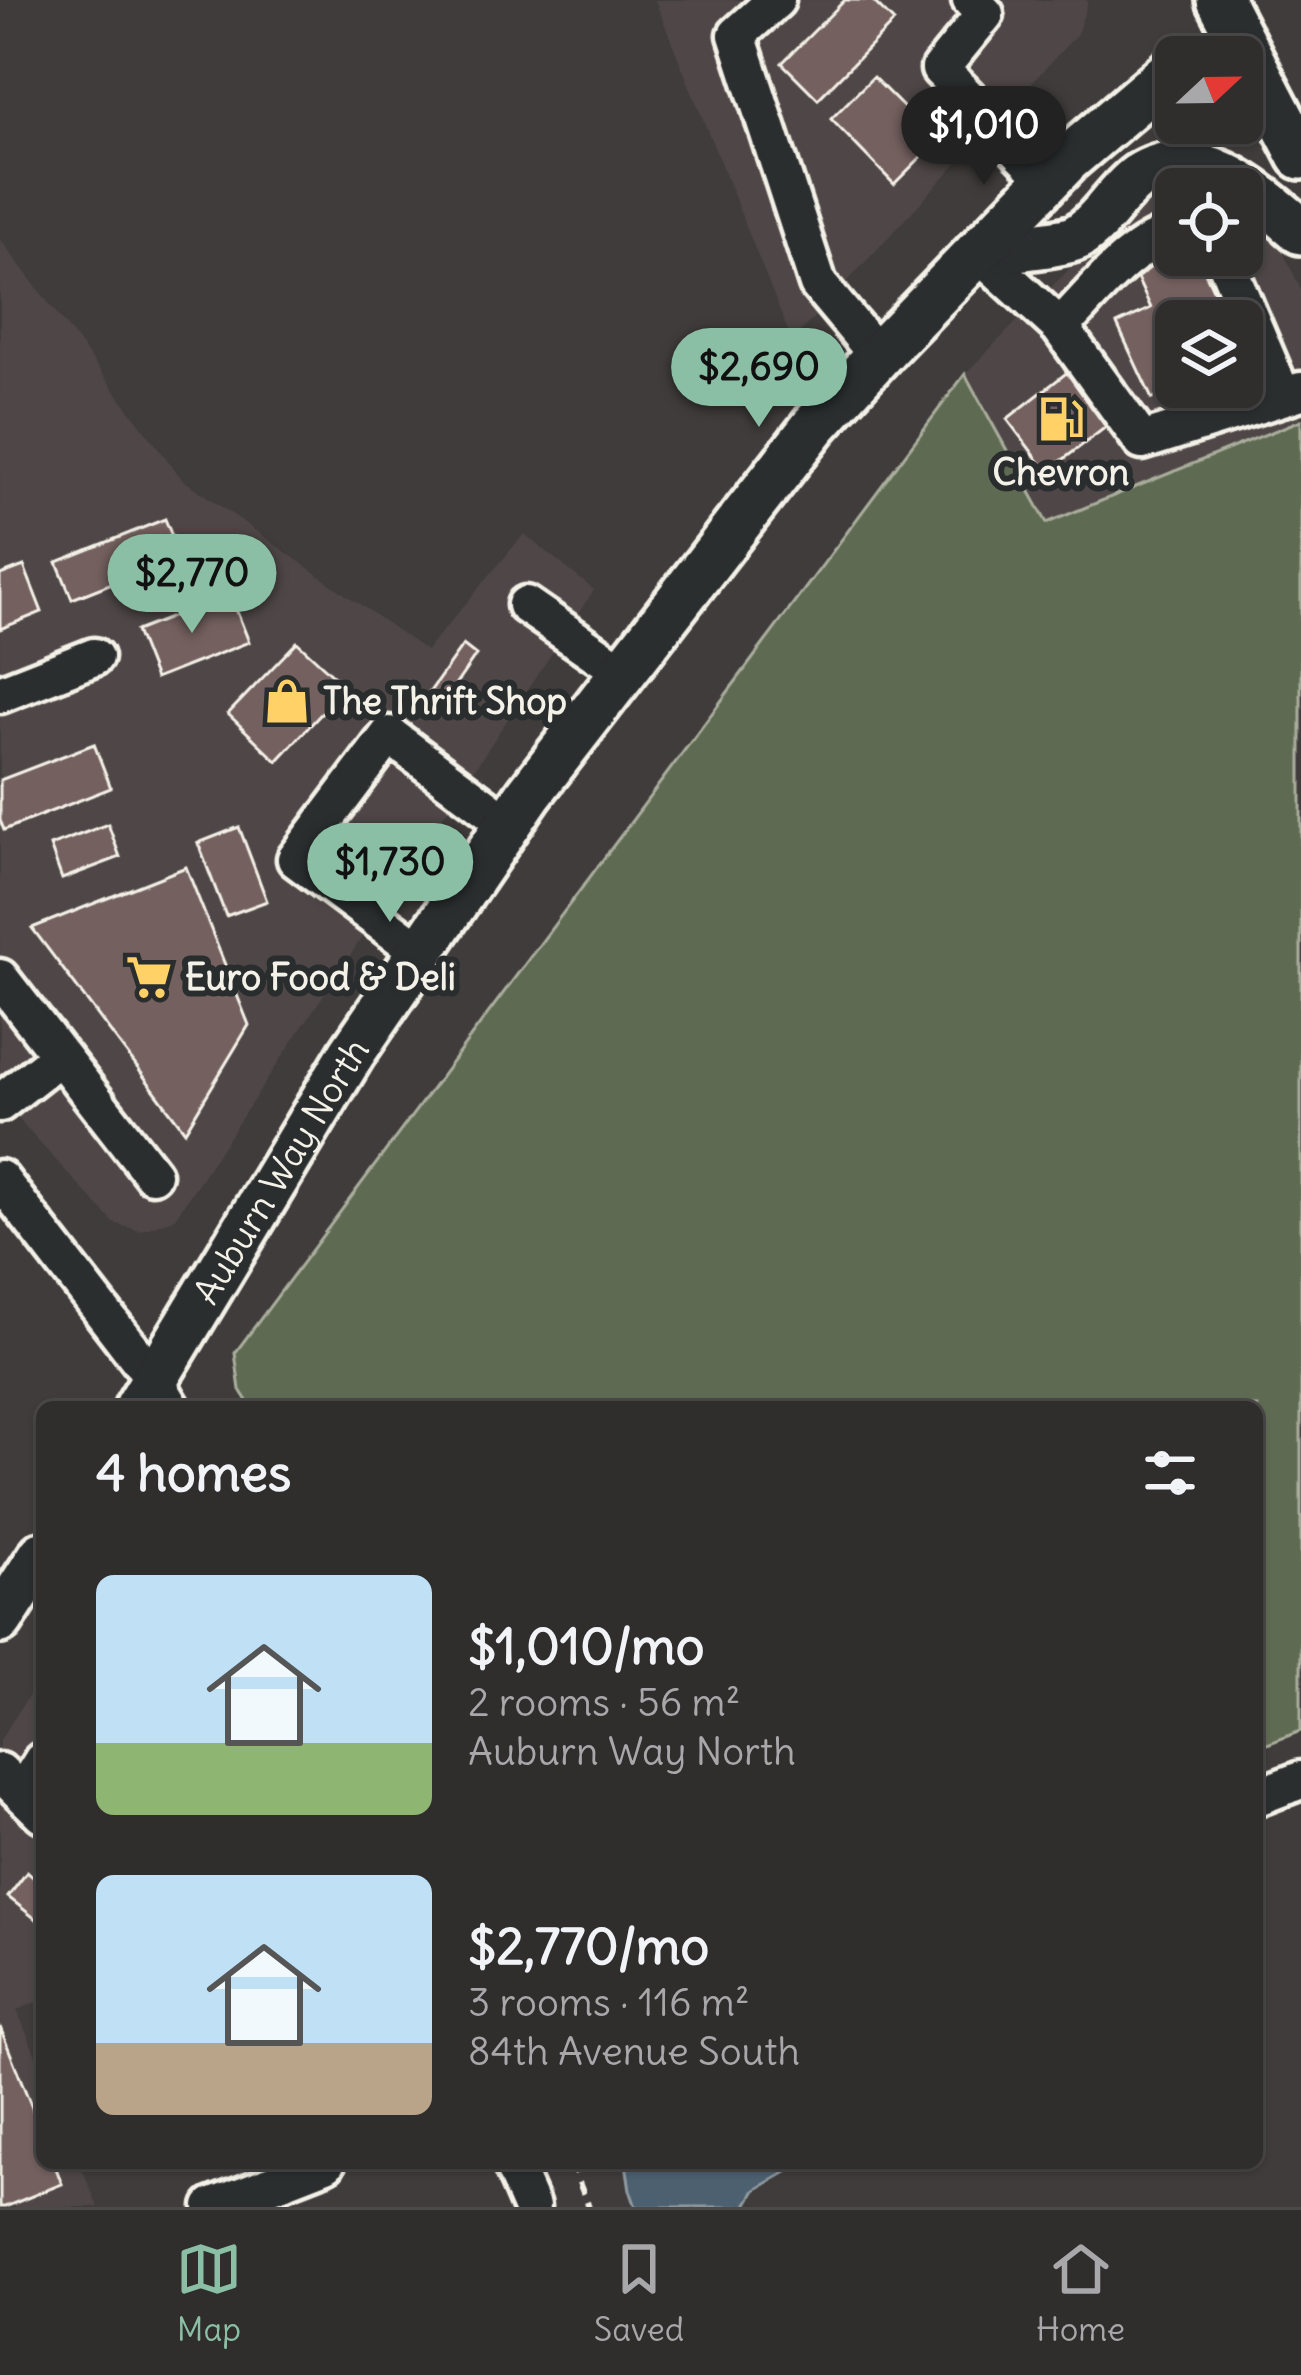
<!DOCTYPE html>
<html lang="en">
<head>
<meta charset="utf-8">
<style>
	:root { --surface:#302d2d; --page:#383535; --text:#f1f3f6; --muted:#a8a8aa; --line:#4b4949; --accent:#8abfa5 }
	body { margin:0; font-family:Delius,sans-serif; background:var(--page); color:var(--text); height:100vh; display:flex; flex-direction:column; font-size:45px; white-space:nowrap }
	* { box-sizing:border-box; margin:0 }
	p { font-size:39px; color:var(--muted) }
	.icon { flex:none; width:66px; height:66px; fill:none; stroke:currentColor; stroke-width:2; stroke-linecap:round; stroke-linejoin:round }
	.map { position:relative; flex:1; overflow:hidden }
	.panel { position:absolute; left:36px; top:1401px; width:1227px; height:768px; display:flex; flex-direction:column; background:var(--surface); border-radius:18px; box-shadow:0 3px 9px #0004,0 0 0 3px var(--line) }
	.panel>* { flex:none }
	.needle { width:78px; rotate:68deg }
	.controls { position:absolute; left:1155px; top:36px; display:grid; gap:24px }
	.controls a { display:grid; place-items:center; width:108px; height:108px; border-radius:18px; background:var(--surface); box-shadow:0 3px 9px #0004,0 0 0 3px var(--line); font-size:60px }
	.price { position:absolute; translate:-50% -102px; padding:0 27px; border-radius:42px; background:var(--accent); color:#111; font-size:39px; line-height:78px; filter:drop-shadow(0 3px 6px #0008) }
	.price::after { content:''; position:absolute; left:50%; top:72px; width:36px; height:27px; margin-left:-18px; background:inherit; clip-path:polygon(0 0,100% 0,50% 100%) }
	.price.active { background:#222; color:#fff }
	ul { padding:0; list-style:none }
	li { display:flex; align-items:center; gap:36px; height:300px; padding:0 60px }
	li span { display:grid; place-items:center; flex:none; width:336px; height:240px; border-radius:18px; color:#555 }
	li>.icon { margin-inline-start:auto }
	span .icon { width:144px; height:144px; fill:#fffc; stroke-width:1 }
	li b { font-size:51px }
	h2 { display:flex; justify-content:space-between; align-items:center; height:144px; padding:0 60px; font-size:51px }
	.tabs { display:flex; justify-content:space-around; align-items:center; height:168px; border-top:3px solid var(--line); background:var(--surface); font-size:33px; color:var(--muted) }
	.tabs a { display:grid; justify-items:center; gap:6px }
	.tabs .active { color:var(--accent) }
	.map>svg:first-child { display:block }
</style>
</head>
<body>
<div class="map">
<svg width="1301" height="2207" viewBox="0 0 1301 2207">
	<rect width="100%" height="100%" fill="#403c3c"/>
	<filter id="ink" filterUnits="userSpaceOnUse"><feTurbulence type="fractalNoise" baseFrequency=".00833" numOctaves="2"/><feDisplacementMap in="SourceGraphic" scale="24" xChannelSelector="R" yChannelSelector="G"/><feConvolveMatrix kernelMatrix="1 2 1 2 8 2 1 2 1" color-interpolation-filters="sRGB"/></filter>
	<g filter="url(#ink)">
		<!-- built -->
		<path fill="#4f4746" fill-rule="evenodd" d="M655 0H1087V5L1077 34 792 341Z
			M1176 197V255H1242V207L1254 213 1279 243 1301 290V420L1047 523 965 374 1117 221 1151 200ZM1176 321H1242V387H1176Z
			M0 239 182 479 426 651 524 534 594 590 174 1219 140 1231 114 1223 25 1127 0 1096Z
			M42 1675V2000L17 2010 42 2070V2163H80L98 2207H0V1740Z"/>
		<!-- green -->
		<path fill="#5f6b52" stroke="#aaae9d" stroke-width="3" d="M965 374 1047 523 1301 420V1731L1257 1748V1407H251L240 1390 235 1353Z"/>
		<!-- water -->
		<path fill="#4d6170" stroke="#909ba0" stroke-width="3" d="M626 2163H803L755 2190 745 2207H636L630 2190Z"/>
		<!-- building -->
		<path fill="#73605e" stroke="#f4f1e8" stroke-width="3" d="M845 0H872L894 22 818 99 782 63Z
			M873 77 937 141 894 184 831 119Z
			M1176 250V255H1197L1228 321H1176L1177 387 1152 399 1117 324 1151 308 1133 270Z
			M1074 367 1115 420 1047 472 1007 419Z
			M165 519 180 556 72 599 57 562Z
			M24 566 42 612 0 629V575Z
			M230 594 249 642 155 679 136 631Z
			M297 642 346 687 277 761 228 714Z
			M463 645 476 655 443 703 429 693Z
			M94 744 111 788 4 830 0 820V780Z
			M108 824 120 857 62 879 50 846Z
			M239 827 267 901 226 916 198 843Z
			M186 867 249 1025 185 1131 32 928Z
			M27 1872 33 1877 36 1874 42 1879V1924L8 1897Z
			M0 2027 42 2133V2163H54L62 2184 5 2207H0Z"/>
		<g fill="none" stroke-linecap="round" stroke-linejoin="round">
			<!-- minor casing -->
			<g stroke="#f4f1e8" stroke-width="45">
				<path id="minor" d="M776 0 737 35 818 284 878 356
					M971 0 985 14 940 69 1048 180
					M978 252 1060 327 1142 441 1301 391
					M1223 255 1283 397
					M1060 327C1094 293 1128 245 1176 232
					M526 605 623 672
					M0 694 94 657
					M421 952 296 859 389 735 508 824
					M0 978 152 1174
					M0 1103 60 1056
					M0 1179 155 1380 171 1407
					M0 1772 42 1813
					M22 1793 42 1761
					M1257 1797 1301 1780
					M512 2163 531 2207
					M213 2207 326 2163"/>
			</g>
			<!-- major casing -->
			<g stroke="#f4f1e8" stroke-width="54">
				<g id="major">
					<path d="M1220 0 1301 156"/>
					<path d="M978 252C997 250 1067 244 1079 236 1102 222 1116 193 1138 177 1197 139 1258 194 1301 231"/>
					<path id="s1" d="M138 1407 352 1053 421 952 529 794 745 515 816 424 888 345 1068 159 1176 67"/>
					<path d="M0 1620 42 1555"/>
				</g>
			</g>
			<!-- path -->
			<path stroke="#f4f1e8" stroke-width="6" stroke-dasharray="12 9" stroke-linecap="butt" d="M571 2163 589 2207"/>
			<!-- minor -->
			<use href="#minor" stroke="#2a2d2e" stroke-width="36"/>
			<!-- major -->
			<use href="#major" stroke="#2a2d2e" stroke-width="45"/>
		</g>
	</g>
	<!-- icons -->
	<defs>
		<g id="fuel-bare" transform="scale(3.6)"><path d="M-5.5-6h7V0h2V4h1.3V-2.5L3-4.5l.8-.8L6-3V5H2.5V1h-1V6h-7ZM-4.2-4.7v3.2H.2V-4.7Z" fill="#ffd166" stroke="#2a2d2e" stroke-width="2.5" paint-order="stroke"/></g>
		<g id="shop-bare" transform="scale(3.6)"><path d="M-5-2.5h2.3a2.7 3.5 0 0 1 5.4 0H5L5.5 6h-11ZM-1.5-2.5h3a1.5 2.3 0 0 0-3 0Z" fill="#ffd166" stroke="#2a2d2e" stroke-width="2.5" paint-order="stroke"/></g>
		<g id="supermarket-bare" transform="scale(3.6)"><path d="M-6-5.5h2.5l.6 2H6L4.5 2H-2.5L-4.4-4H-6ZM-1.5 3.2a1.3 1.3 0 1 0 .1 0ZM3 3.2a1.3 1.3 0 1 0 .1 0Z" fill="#ffd166" stroke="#2a2d2e" stroke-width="2.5" paint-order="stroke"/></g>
	</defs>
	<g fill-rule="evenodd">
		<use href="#fuel-bare" x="1061" y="419"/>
		<use href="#shop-bare" x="287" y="701"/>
		<use href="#supermarket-bare" x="149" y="977"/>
	</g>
	<g text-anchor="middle" stroke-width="12" stroke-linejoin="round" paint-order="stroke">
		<!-- poi labels -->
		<g font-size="36" font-weight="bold" fill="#f4f1e8" stroke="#2a2d2e" text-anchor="start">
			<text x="1061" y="485" text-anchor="middle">Chevron</text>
			<text x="323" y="714">The Thrift Shop</text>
			<text x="185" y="990">Euro Food &amp; Deli</text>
		</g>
		<!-- street labels -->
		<g font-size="36" fill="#f4f1e8" stroke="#2a2d2e">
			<text dy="13" stroke="none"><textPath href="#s1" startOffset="276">Auburn Way North</textPath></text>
		</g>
	</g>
</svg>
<div class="controls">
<a><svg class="needle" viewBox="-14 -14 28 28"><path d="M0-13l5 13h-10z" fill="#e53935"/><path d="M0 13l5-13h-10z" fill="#a8a8aa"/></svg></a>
<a><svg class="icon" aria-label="locate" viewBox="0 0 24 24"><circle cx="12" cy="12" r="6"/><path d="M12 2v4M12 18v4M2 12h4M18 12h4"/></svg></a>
<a><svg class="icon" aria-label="layers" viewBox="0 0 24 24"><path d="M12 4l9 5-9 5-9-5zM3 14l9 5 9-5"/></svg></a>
</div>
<b class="price active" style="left:984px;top:188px">$1,010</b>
<b class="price" style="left:759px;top:430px">$2,690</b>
<b class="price" style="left:192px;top:636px">$2,770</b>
<b class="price" style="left:390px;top:925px">$1,730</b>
<section class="panel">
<h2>4 homes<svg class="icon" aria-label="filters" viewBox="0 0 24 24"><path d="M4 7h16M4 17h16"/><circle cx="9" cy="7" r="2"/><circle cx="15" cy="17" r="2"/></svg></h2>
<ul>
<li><span style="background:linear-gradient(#bfe0f5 70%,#8fb573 0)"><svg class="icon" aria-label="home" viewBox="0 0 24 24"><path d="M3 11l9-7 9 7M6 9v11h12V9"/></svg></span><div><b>$1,010/mo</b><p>2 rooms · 56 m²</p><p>Auburn Way North</p></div></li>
<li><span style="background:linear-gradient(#bfe0f5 70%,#b9a48a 0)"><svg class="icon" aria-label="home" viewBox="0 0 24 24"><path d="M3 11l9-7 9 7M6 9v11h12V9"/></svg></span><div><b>$2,770/mo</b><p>3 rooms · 116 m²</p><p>84th Avenue South</p></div></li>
</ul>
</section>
</div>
<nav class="tabs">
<a class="active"><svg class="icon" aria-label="map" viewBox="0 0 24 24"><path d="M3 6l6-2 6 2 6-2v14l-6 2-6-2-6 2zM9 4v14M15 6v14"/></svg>Map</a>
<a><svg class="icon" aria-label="saved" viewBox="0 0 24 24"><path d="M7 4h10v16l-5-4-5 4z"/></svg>Saved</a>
<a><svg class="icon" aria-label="home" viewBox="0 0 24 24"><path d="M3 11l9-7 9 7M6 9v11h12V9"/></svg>Home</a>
</nav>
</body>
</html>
